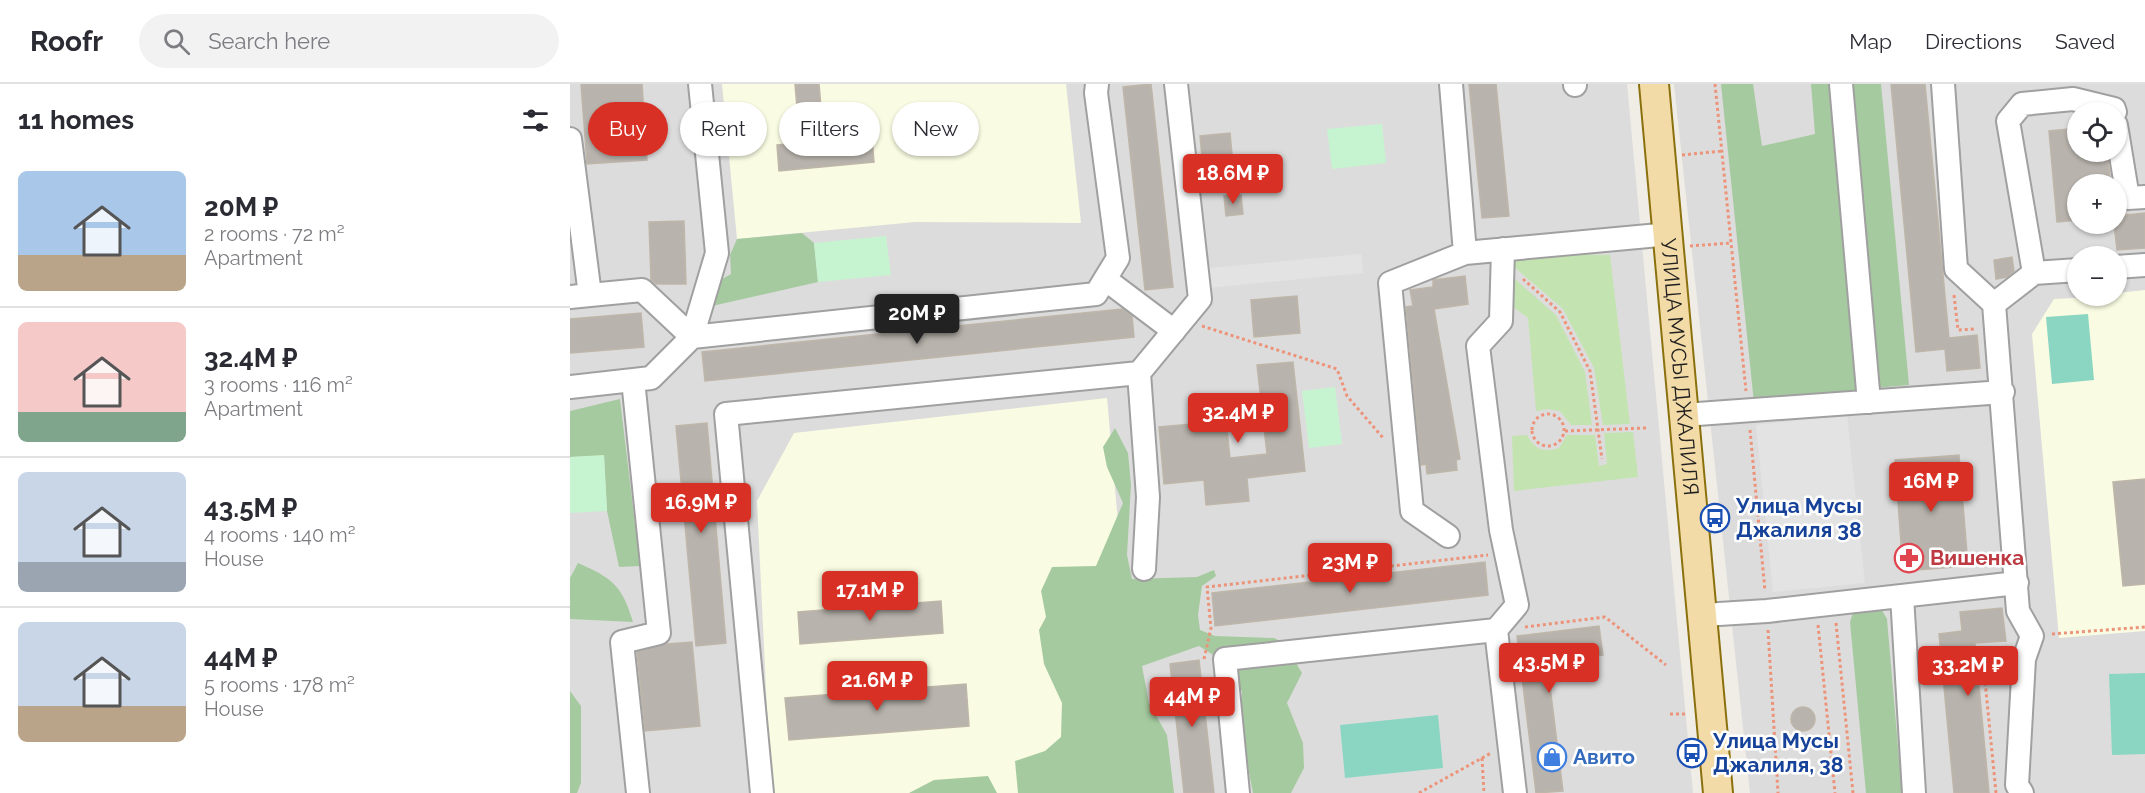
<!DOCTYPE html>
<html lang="en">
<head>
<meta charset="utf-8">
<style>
	:root { --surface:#fff; --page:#f2f2f3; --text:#2b2b33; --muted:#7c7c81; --line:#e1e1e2; --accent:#d93025 }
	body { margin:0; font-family:Raleway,sans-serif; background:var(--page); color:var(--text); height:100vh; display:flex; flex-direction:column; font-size:22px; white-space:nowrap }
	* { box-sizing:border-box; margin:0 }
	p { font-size:20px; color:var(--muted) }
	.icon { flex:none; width:33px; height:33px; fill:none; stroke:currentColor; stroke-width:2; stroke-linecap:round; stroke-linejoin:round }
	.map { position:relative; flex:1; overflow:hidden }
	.sheet { display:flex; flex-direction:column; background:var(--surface); width:570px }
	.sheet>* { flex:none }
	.guide { position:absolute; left:18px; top:18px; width:570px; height:54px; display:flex; gap:12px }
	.buttons { position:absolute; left:1497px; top:18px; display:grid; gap:12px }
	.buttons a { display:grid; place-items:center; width:60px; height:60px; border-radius:50%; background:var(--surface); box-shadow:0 2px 4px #0004; font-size:30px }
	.price { position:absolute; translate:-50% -51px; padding:0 14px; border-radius:6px; background:var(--accent); color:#fff; font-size:20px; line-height:39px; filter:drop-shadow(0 2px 3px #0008) }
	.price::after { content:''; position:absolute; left:50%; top:36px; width:18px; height:14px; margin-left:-9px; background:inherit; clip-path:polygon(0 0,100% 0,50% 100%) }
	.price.selected { background:#222; color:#fff }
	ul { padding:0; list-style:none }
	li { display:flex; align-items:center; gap:18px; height:150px; padding:0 18px }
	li+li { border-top:2px solid var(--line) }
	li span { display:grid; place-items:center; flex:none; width:168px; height:120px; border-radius:9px; color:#555 }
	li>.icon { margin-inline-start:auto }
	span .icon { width:72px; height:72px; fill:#fffc; stroke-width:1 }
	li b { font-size:26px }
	h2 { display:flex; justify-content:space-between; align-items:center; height:72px; padding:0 18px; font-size:26px }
	.pill { padding:0 21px; border-radius:27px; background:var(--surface); box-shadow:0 2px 4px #0004; font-size:21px; line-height:54px }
	.pill.selected { background:var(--accent); color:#fff }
	header { display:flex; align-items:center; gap:36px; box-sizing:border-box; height:84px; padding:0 30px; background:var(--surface); border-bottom:2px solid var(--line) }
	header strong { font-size:28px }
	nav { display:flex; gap:33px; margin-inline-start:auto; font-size:21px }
	.search { width:420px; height:54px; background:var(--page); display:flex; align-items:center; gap:15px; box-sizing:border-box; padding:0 21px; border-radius:33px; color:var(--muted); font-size:22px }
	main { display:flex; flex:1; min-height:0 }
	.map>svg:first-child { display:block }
</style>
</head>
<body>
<header>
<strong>Roofr</strong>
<div class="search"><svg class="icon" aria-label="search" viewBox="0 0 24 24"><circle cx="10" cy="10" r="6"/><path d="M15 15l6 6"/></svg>Search here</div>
<nav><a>Map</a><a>Directions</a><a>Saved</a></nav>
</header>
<main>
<section class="sheet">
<h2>11 homes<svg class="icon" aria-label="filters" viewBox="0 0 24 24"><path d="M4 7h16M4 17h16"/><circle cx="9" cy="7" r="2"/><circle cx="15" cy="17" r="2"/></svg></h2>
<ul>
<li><span style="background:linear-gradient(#a9c7e8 70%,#b9a48a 0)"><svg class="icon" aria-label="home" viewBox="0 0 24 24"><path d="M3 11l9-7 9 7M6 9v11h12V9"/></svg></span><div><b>20M ₽</b><p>2 rooms · 72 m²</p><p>Apartment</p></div></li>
<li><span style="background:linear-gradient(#f6c9c9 75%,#7fa58c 0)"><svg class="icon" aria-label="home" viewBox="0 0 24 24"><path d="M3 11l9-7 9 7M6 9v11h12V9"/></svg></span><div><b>32.4M ₽</b><p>3 rooms · 116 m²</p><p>Apartment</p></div></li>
<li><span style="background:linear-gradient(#c9d6e8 75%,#9aa5b1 0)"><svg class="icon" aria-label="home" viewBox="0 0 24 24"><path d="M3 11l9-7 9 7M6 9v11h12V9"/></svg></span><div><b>43.5M ₽</b><p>4 rooms · 140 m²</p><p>House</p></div></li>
<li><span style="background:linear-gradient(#c9d6e8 70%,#b9a48a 0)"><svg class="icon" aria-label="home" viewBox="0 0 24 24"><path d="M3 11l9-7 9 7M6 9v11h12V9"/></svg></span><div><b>44M ₽</b><p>5 rooms · 178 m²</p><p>House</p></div></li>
</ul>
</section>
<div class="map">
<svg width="1575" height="709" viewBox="0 0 1575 709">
	<rect width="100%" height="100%" fill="#efede6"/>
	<!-- residential -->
	<path fill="#dddcdc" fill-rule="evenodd" d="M0 0H1057L1123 709H0Z
		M1104 0H1575V709H1180ZM1508 28H1546V68H1508ZM1508 100H1546V140H1508ZM1508 172H1546V212H1508Z"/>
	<!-- education -->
	<path fill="#f9fce2" d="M152 0H496L511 139 345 138 167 155Z
		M1575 206V547L1489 554 1462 250 1484 215 1546 212 1547 209Z
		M537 314 572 709H201L187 417 224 349Z"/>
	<!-- grass -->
	<path fill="#c3e4b1" d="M942 170 1040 171 1060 340 1033 341 1024 284 993 225 943 182Z
		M938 189 986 231 1015 288 1022 341H1001L990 327 978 325 966 327 958 234 939 220Z
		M1063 348 1068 393 944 407 942 352 957 351C965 366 973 369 989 364L997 351H1025L1029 382 1037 380 1034 349Z"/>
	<!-- forest -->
	<path fill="#a6ca9f" d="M1151 0H1183L1192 62 1245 50 1241 0H1263L1288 312 1184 319Z
		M1278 0H1311L1339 301 1305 304Z
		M232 149 244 159 248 198 142 222 145 199 161 190 160 171 167 155Z
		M50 315 70 482 49 483 37 427 34 372 0 373V327Z
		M545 344 558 369 561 401 557 471 562 495 627 493 644 486 646 492 632 502 628 531 630 546 645 552 704 554 714 559 732 589 717 619 733 659 734 684 721 709H683L671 646 672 607 648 574 629 562 572 582 579 619 597 651 604 709H448L445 677 475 667 491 653 492 619 474 580 469 546 476 533 471 507 482 483 526 482 553 419 537 383 533 363Z
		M8 479C42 494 52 501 63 538L0 535V494Z
		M1310 523 1317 535 1332 709H1296L1280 538 1284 525Z
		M0 607 11 622V699L7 709H0Z
		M418 692 427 709H339L364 696Z"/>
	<!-- park -->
	<path fill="#c7f4d0" d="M812 40 816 79 762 85 757 45Z
		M316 152 321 191 248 198 244 159Z
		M765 303 772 360 739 364 732 307Z
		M34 371 37 427 0 429V373Z"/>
	<!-- pitch -->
	<path fill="#8bd6c2" d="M1518 230 1524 296 1482 300 1476 233Z
		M1575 589V670L1542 671 1539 590Z
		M868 631 873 684 775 694 770 641Z"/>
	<!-- parking -->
	<path fill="#e3e3e3" d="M791 170 793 189 628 205 627 185Z
		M1277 331 1295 499 1203 508 1186 341Z"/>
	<!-- building -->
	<path fill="#b8b3ac" stroke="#bfb6aa" stroke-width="1.5" d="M11 0H72L77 76 17 80Z
		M225 0H249L254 58 302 53 304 78 209 87 207 61 230 59Z
		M581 0 603 203 575 206 553 3Z
		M899 0H926L939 132 912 134Z
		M1321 0H1355L1379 254 1407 251 1410 284 1377 287 1375 265 1346 268Z
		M1508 44V68H1537L1541 100H1508V136L1487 138 1479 47Z
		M660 49 663 81 633 84 630 52Z
		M671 111 673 130 656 132 654 112Z
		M1575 129V164L1547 166 1544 140 1546 132Z
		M114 137 116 200H86L81 196 79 138Z
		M1442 173 1444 187 1437 193 1426 195 1424 176Z
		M895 192 898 220 864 225 890 375 886 376 887 386 857 390 856 380 851 381 836 223 843 222 840 206 863 203V196Z
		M727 212 730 249 684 253 681 216Z
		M552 225 562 232 564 253 135 297 132 268Z
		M71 229 74 263 0 269V235Z
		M723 278 735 387 677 394 679 417 636 421 634 396 594 400 589 343 656 337 660 374 697 370 687 281Z
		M137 339 156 559 126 562 106 342Z
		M1389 371 1398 482 1333 487 1325 376Z
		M1575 395V500L1553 502 1543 398Z
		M915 478 918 511 645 542 642 509Z
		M371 517 373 549 230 560 228 528Z
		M1432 524 1436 557 1405 559 1419 709H1384L1369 550 1392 547 1390 528Z
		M1029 542 1033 571 977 578 993 707 966 709 947 552Z
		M122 558 130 642 75 647 67 568 96 560Z
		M629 576 644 709H614L600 580Z
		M396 600 399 642 219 656 215 614Z
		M1221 635a12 12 0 1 1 24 0a12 12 0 1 1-24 0Z"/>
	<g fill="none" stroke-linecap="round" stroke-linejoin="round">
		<!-- minor casing -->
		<g stroke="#a0a0a0" stroke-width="26">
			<path id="minor" d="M1005 0V1
				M1271 0 1299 318
				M1373 0 1386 185 1424 220 1448 527 1462 552 1454 575 1447 701 1452 709
				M1546 41 1558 114 1575 113
				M0 55 20 211 0 213
				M895 169 1100 150
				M1546 183 1575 181
				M1464 189 1438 37 1452 20 1503 15 1544 25 1545 28
				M535 195 604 247
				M20 211 72 206 122 253 526 210 548 174 526 9 527 0
				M1424 220 1464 189 1508 186
				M63 296 89 549 52 558 68 709
				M0 303 81 294 122 253 147 169 130 0
				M1114 331 1433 308
				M878 452 842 427 820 199 895 169 881 0
				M574 485 578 413 569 289 630 215 606 0
				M1332 512 1344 709
				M1133 531 1197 527 1447 499
				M926 546 945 709
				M192 709 156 330 569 289
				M668 709 655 575 926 546 947 521 931 446 908 262 931 237 933 165"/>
		</g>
		<!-- major casing -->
		<g stroke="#8b710e" stroke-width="32">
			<g id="major">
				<path id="s1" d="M1084 0 1148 709"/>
			</g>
		</g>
		<!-- path -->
		<path stroke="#ec9379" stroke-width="3" stroke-dasharray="3 3" stroke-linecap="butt" d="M1145 0 1176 307
			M1112 71 1152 67
			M1120 162 1161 159
			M953 195 990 228 1020 287 1032 375
			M1384 211 1388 246 1405 245
			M632 242 767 285 777 312 814 355
			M962 346a16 16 0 1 1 32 0a16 16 0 1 1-32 0Z
			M1180 346 1195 507
			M995 347 1076 344
			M1266 539 1283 709
			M1248 541 1265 709
			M955 543 1035 533 1096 581
			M1198 546 1208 709
			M1482 550 1575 543
			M634 575 641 544 637 503 918 471
			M1100 630H1118
			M912 674 914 709
			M849 709 921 669
			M1426 709 1412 566 1437 563"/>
		<!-- minor -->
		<use href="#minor" stroke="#fff" stroke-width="22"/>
		<!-- major -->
		<use href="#major" stroke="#f3dba7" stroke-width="28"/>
	</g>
	<!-- icons -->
	<defs>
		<g id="bus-ring" transform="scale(1.5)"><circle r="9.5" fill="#fff" stroke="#1a4fb4" stroke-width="1.5"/><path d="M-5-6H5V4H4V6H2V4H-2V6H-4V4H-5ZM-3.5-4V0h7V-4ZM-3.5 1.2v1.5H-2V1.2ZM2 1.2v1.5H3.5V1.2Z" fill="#1a4fb4"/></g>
		<g id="pharmacy-ring" transform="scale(1.5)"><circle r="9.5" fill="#fff" stroke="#e0444e" stroke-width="1.5"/><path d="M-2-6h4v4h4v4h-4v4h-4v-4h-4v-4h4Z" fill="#e0444e"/></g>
		<g id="shop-ring" transform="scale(1.5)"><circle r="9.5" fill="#fff" stroke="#3f7fe0" stroke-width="1.5"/><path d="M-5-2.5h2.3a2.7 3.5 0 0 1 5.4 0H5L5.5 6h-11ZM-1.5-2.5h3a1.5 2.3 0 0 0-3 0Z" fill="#3f7fe0"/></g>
	</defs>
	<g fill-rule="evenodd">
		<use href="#bus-ring" x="1145" y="434"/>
		<use href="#pharmacy-ring" x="1339" y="474"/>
		<use href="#bus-ring" x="1122" y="669"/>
		<use href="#shop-ring" x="982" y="673"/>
	</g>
	<g text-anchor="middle" stroke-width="5" stroke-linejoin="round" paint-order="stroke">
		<!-- street labels -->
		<g font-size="21" fill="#1f1f1f" stroke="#fff">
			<text dy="7" stroke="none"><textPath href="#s1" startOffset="284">УЛИЦА МУСЫ ДЖАЛИЛЯ</textPath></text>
		</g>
		<!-- transit labels -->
		<g font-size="21" font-weight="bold" fill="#164399" stroke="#fff" text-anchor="start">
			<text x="1166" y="429">Улица Мусы<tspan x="1166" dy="24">Джалиля 38</tspan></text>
			<text x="1143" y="664">Улица Мусы<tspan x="1143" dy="24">Джалиля, 38</tspan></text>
		</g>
		<!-- health labels -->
		<g font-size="21" font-weight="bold" fill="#be3a42" stroke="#fff" text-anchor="start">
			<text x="1360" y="481">Вишенка</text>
		</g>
		<!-- shop labels -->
		<g font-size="21" font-weight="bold" fill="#366cbe" stroke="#fff" text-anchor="start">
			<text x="1003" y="680">Авито</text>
		</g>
	</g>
</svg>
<div class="buttons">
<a><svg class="icon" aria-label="locate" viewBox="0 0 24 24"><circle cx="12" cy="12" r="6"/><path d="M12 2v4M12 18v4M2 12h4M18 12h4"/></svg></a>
<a>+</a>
<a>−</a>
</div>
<b class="price" style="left:663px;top:121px">18.6M ₽</b>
<b class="price selected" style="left:347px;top:261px">20M ₽</b>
<b class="price" style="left:668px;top:360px">32.4M ₽</b>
<b class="price" style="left:1361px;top:429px">16M ₽</b>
<b class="price" style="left:131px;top:450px">16.9M ₽</b>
<b class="price" style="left:780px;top:510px">23M ₽</b>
<b class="price" style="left:300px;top:538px">17.1M ₽</b>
<b class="price" style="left:979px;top:610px">43.5M ₽</b>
<b class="price" style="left:1398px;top:613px">33.2M ₽</b>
<b class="price" style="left:307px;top:628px">21.6M ₽</b>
<b class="price" style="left:622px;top:644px">44M ₽</b>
<div class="guide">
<a class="pill selected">Buy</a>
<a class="pill">Rent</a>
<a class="pill">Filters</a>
<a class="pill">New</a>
</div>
</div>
</main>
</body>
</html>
